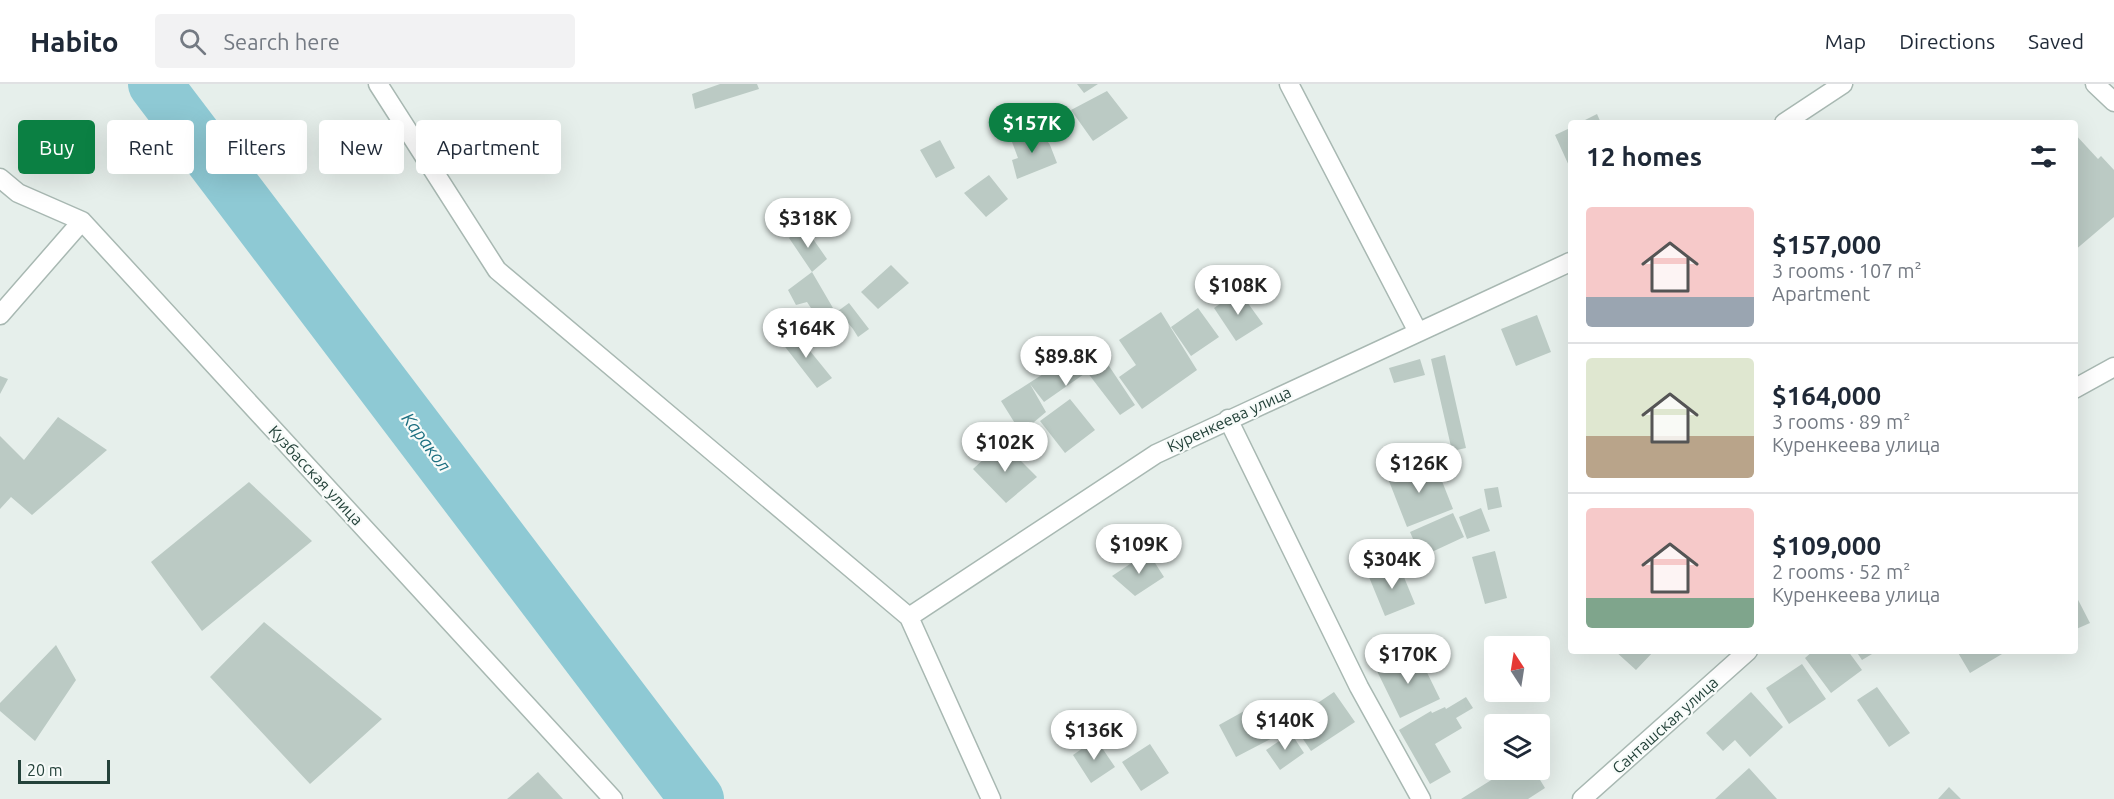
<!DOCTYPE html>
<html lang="en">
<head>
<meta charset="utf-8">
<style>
	:root { --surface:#fff; --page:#f2f2f3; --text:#1f2937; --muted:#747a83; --line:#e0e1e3; --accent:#0b8043 }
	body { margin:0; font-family:Ubuntu,sans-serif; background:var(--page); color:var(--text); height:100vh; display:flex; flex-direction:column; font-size:22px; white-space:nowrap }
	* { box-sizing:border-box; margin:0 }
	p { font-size:20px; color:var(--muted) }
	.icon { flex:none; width:33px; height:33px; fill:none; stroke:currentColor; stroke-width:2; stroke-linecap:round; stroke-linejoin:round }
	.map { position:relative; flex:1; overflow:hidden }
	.sheet { position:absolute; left:1568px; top:36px; width:510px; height:534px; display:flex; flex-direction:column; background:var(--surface); border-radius:6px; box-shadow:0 6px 24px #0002 }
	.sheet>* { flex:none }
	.guide { position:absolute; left:18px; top:36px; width:570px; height:54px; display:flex; gap:12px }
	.needle { width:39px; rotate:348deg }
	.tools { position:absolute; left:1484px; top:552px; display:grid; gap:12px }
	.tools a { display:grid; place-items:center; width:66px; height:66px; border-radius:6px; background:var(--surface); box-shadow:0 6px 24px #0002; font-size:30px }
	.scale { position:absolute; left:18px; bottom:15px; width:92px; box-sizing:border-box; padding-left:6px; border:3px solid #24423a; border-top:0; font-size:16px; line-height:21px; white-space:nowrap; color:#24423a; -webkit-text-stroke:4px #f7fbf9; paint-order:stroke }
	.price { position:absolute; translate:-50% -51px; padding:0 14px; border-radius:21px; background:#fff; color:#222; font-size:20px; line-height:39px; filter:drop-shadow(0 2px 3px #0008) }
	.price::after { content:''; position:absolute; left:50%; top:36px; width:18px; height:14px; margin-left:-9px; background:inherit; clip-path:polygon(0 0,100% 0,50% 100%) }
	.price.on { background:var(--accent); color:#fff }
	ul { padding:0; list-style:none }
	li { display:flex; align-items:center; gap:18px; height:150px; padding:0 18px }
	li+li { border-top:2px solid var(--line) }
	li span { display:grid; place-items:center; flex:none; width:168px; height:120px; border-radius:6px; color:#555 }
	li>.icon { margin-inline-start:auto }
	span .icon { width:72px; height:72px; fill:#fffc; stroke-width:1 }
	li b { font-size:26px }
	h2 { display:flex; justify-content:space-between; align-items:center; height:72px; padding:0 18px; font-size:26px }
	.pill { padding:0 21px; border-radius:6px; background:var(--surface); box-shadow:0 6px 24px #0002; font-size:21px; line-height:54px }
	.pill.on { background:var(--accent); color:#fff }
	header { display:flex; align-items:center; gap:36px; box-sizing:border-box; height:84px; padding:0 30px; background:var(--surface); border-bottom:2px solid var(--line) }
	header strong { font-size:28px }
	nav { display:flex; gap:33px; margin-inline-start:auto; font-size:21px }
	.search { width:420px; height:54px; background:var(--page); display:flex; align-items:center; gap:15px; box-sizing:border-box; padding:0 21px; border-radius:6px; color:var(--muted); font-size:22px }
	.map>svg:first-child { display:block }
</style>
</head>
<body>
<header>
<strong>Habito</strong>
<div class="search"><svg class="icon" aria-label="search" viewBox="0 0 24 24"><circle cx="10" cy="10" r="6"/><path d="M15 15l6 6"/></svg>Search here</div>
<nav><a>Map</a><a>Directions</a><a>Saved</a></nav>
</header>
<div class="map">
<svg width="2114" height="715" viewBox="0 0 2114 715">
	<rect width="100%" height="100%" fill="#e6efeb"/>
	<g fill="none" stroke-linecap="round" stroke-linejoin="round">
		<!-- river -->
		<path stroke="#8ec9d4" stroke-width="54" d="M155 0 697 715"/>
	</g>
	<!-- building -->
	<path fill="#bbcac4" d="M720 0H757L759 5 695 25 692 10Z
		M1077 0H1098L1084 9Z
		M1107 7 1128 34 1093 57 1071 26Z
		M1597 30 1601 39H1579Z
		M1570 44V84L1555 51Z
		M1040 46 1050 61 1057 79 1017 95 1012 76 1018 74 1012 58Z
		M2074 49 2098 75 2101 72 2114 86V133L2074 167Z
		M940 56 955 84 936 94 920 66Z
		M989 91 1008 115 986 133 964 109Z
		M804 142 827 175 812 188 789 154Z
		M891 181 909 199 878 225 861 208Z
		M812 188 833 224 819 236 807 218 796 221 788 206Z
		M1239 207 1263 240 1236 257 1214 224Z
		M849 219 869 245 858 253 853 245 838 227Z
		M1198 224 1219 253 1191 272 1171 243Z
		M1161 228 1197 286 1142 325 1119 293 1136 281 1119 256Z
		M1537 231 1551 268 1516 282 1501 245Z
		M793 246 832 294 817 304 779 255Z
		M1093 258 1135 321 1120 331 1087 288 1044 318 1030 300 1046 328 1021 349 1001 317Z
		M1445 271 1466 364 1452 367 1431 275Z
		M1420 275 1425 291 1394 299 1389 284Z
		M0 292 8 295 0 310Z
		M1070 315 1095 346 1065 369 1040 337Z
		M58 333 107 366 32 431 11 413 0 425V352L24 376Z
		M1002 358 1037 393 1006 419 973 385Z
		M1422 378 1427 391 1438 387 1453 425 1407 443 1387 392Z
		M249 398 312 457 202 547 151 478Z
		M1498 403 1502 423 1488 426 1484 405Z
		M1481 424 1490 447 1467 455 1459 433Z
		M1453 429 1464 453 1421 473 1410 448Z
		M1495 467 1507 514 1485 520 1472 473Z
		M1148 468 1164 493 1135 512 1112 492Z
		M1399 481 1415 520 1385 532 1369 493Z
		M2074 508 2090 539 2074 546Z
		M264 538 382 635 310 700 210 593Z
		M56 561 76 596 35 657 0 627V619Z
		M1615 567H1654L1636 586Z
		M1813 567H1848L1862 586 1831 609 1805 574Z
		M1856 567H1877L1862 576Z
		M1957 567H2000L2002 570 1970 589Z
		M1417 568 1440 615 1400 634 1377 587Z
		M1802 580 1826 615 1789 640 1766 604Z
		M1877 603 1910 649 1889 663 1857 616Z
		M1334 608 1355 638 1311 667 1291 637Z
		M1751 608 1783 643 1750 673 1735 656 1723 667 1706 649Z
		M1466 613 1473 624 1456 634 1462 644 1435 660 1451 688 1430 700 1399 646 1431 627 1432 629 1445 623 1446 625Z
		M1264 616 1282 649 1236 673 1219 641Z
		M1291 649 1304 669 1280 686 1266 666Z
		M1096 655 1115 683 1091 699 1073 671Z
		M1150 660 1169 689 1141 707 1122 678Z
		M1749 684 1777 715H1715Z
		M1502 686H1534L1545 704 1528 715H1461L1504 688Z
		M538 688 563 715H507Z
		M1949 703 1961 715H1938Z"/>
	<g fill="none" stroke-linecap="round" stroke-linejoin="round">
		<!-- minor casing -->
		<g stroke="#a8b8b2" stroke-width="21">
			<path id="minor" d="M378 0 497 186 909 533 991 715
				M1289 0 1418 248
				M2095 0 2114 18
				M1784 39 1843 0
				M0 94 18 109 82 137 613 715
				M0 231 82 137
				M2074 305 2114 283
				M1228 335 1359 603 1421 715
				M909 533 1156 370 1570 178
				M1582 715 1748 567"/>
		</g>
		<!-- minor -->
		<use href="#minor" stroke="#fff" stroke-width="18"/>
	</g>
	<g text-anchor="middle" stroke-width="4.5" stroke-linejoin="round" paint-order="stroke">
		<!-- street labels -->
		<g font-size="16" fill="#24423a" stroke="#f7fbf9">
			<text transform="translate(1229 335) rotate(-25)" y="6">Куренкеева улица</text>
			<text transform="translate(316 391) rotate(47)" y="6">Кузбасская улица</text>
			<text transform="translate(1665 641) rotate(-42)" y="6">Санташская улица</text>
		</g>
		<!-- water labels -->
		<g font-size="18" font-style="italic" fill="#1c6f80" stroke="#f7fbf9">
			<text transform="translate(426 358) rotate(53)" y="6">Каракол</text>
		</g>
	</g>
</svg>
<div class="tools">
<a><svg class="needle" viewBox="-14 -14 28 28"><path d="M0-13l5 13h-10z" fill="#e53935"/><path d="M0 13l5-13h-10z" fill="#747a83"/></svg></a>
<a><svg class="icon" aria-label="layers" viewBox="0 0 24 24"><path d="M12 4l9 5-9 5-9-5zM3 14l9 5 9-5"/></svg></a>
</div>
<div class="scale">20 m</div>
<b class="price on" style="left:1032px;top:70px">$157K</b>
<b class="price" style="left:808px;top:165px">$318K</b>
<b class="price" style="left:1238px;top:232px">$108K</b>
<b class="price" style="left:806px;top:275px">$164K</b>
<b class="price" style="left:1066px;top:303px">$89.8K</b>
<b class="price" style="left:1005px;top:389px">$102K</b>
<b class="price" style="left:1419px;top:410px">$126K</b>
<b class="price" style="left:1139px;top:491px">$109K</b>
<b class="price" style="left:1392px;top:506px">$304K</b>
<b class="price" style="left:1408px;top:601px">$170K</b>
<b class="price" style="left:1285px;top:667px">$140K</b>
<b class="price" style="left:1094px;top:677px">$136K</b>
<div class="guide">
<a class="pill on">Buy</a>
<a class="pill">Rent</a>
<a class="pill">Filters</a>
<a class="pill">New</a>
<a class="pill">Apartment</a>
</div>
<section class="sheet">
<h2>12 homes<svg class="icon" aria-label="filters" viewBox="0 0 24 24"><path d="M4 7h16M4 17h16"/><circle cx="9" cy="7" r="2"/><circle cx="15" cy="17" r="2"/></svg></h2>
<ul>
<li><span style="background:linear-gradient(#f6c9c9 75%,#9aa5b1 0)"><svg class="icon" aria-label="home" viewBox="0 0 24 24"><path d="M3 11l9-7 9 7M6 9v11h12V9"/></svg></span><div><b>$157,000</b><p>3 rooms · 107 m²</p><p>Apartment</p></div></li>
<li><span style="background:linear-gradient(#dfe7d0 65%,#b9a48a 0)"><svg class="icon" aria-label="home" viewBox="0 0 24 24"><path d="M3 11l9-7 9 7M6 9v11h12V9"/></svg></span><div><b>$164,000</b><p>3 rooms · 89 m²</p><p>Куренкеева улица</p></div></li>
<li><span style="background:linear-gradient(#f6c9c9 75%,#7fa58c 0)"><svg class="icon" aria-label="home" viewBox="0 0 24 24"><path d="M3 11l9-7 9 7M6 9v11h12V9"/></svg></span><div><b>$109,000</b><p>2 rooms · 52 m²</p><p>Куренкеева улица</p></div></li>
</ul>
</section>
</div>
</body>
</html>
